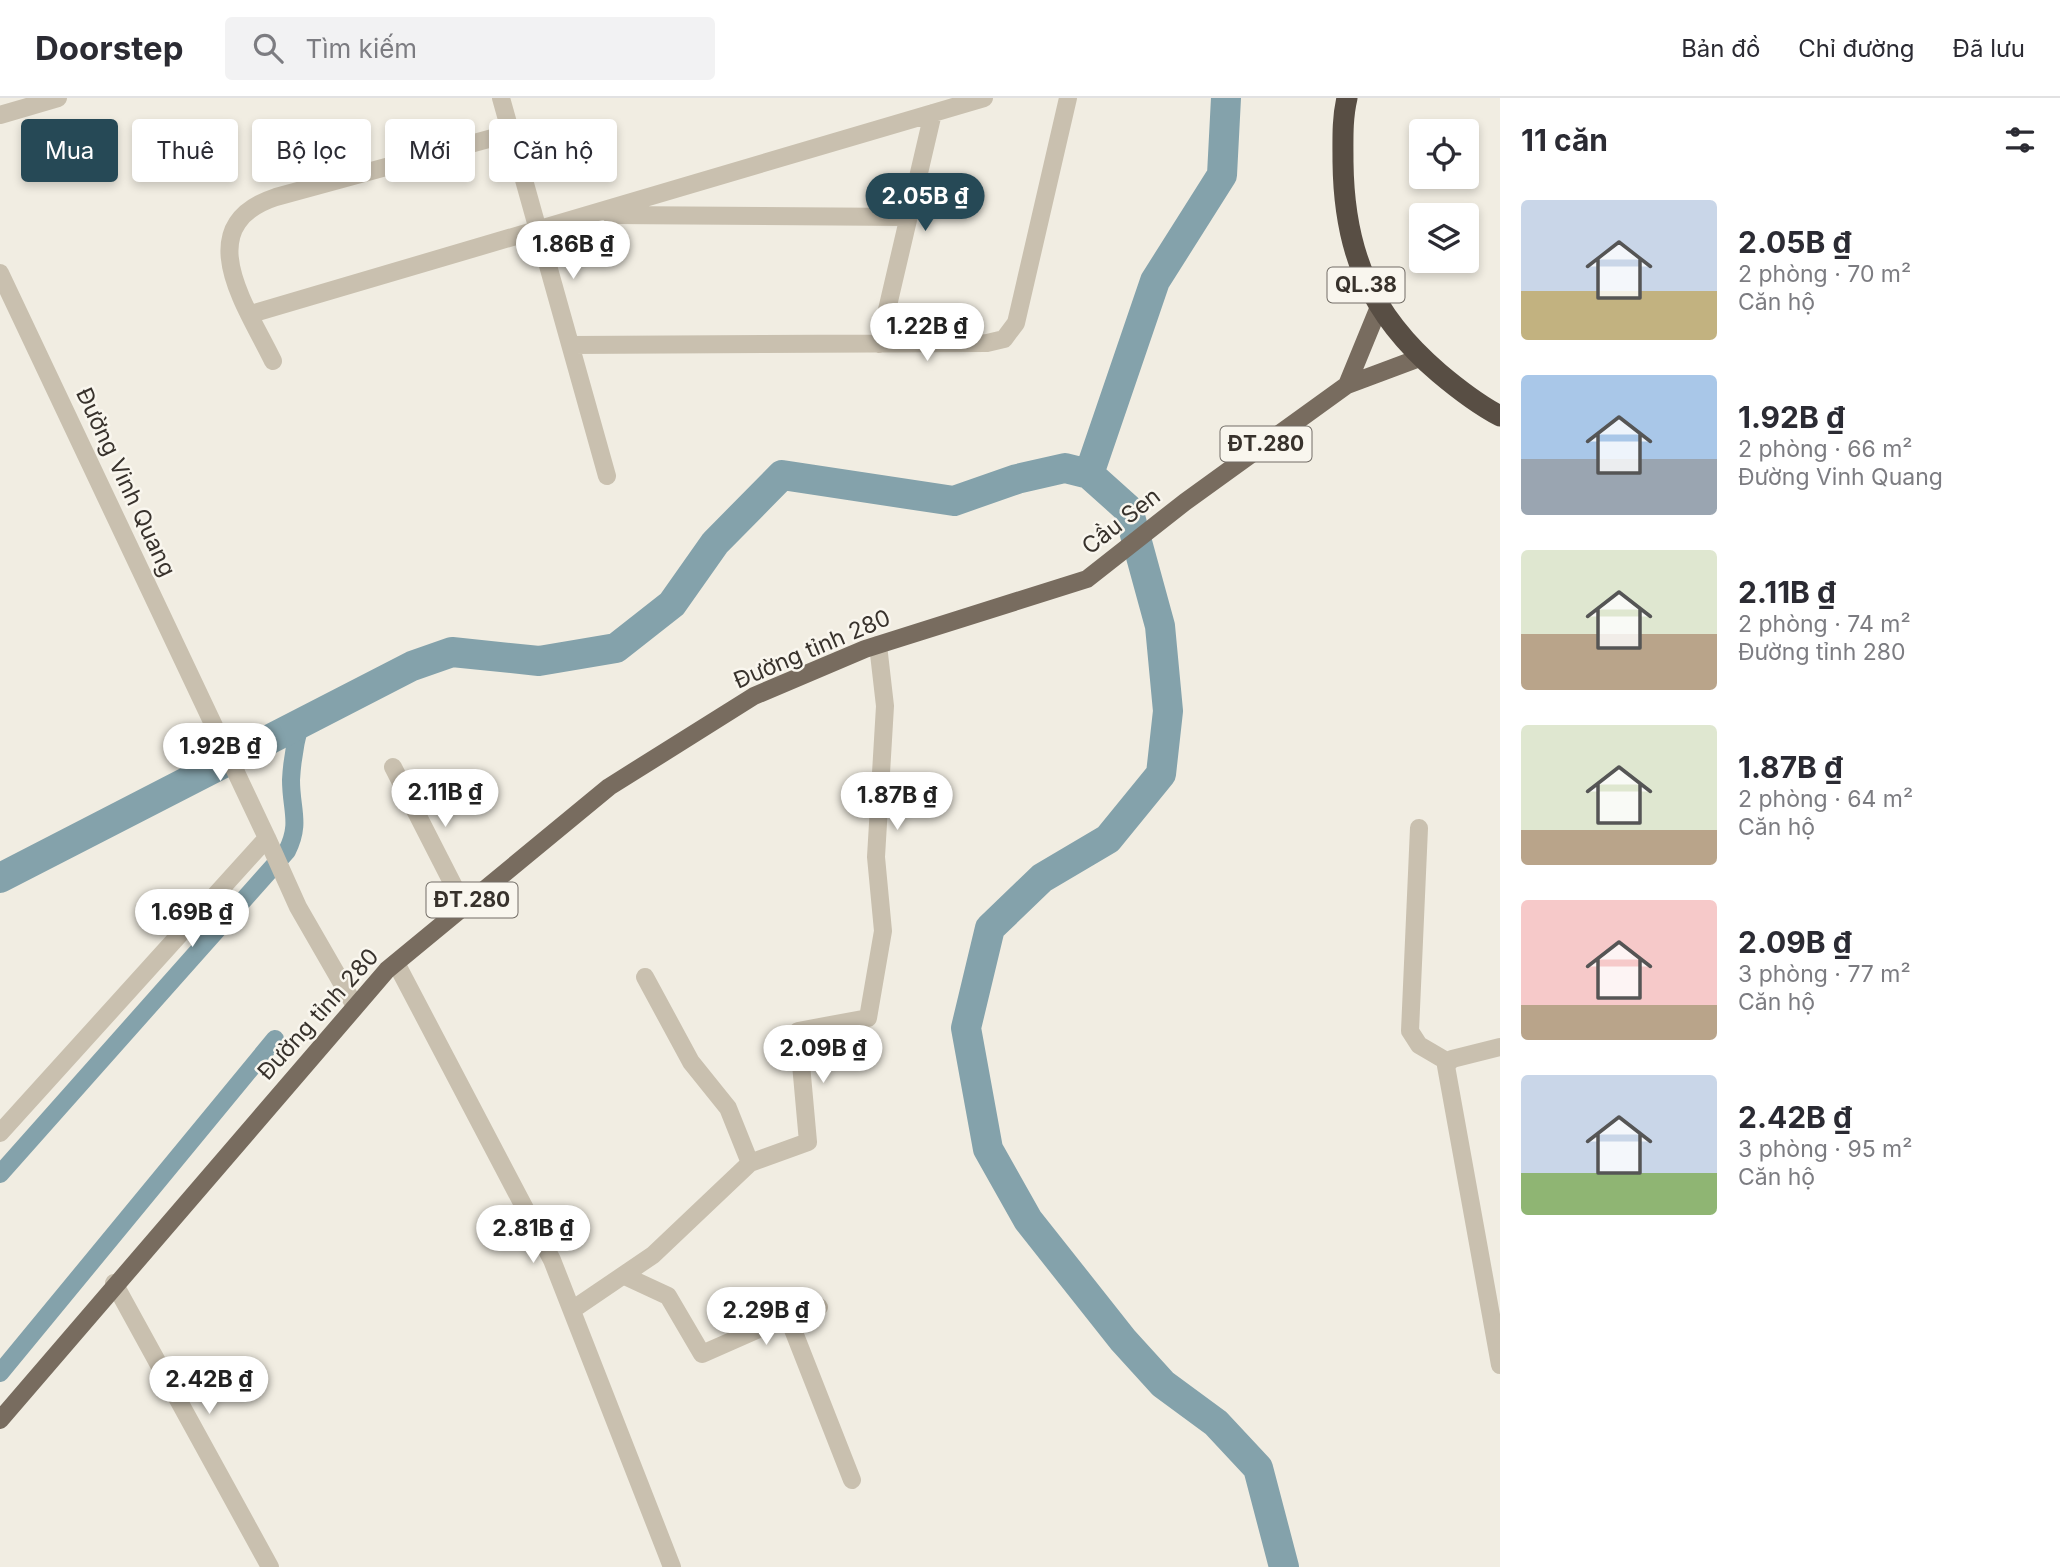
<!DOCTYPE html>
<html lang="vi">
<head>
<meta charset="utf-8">
<style>
	:root { --surface:#fff; --page:#f2f2f3; --text:#2b2b33; --muted:#7c7c81; --line:#e1e1e2; --accent:#264956 }
	body { margin:0; font-family:Inter,sans-serif; background:var(--page); color:var(--text); height:100vh; display:flex; flex-direction:column; font-size:26px; white-space:nowrap }
	* { box-sizing:border-box; margin:0 }
	p { font-size:23px; color:var(--muted) }
	.icon { flex:none; width:38px; height:38px; fill:none; stroke:currentColor; stroke-width:2; stroke-linecap:round; stroke-linejoin:round }
	.map { position:relative; flex:1; overflow:hidden }
	.sheet { display:flex; flex-direction:column; background:var(--surface); width:560px }
	.sheet>* { flex:none }
	.guide { position:absolute; left:21px; top:21px; width:665px; height:63px; display:flex; gap:14px }
	.fabs { position:absolute; left:1409px; top:21px; display:grid; gap:14px }
	.fabs a { display:grid; place-items:center; width:70px; height:70px; border-radius:7px; background:var(--surface); box-shadow:0 4px 10px #0003; font-size:35px }
	.price { position:absolute; translate:-50% -60px; padding:0 16px; border-radius:24px; background:#fff; color:#222; font-size:23px; line-height:46px; filter:drop-shadow(0 2px 4px #0008) }
	.price::after { content:''; position:absolute; left:50%; top:42px; width:21px; height:16px; margin-left:-10px; background:inherit; clip-path:polygon(0 0,100% 0,50% 100%) }
	.price.active { background:var(--accent); color:#fff }
	ul { padding:0; list-style:none }
	li { display:flex; align-items:center; gap:21px; height:175px; padding:0 21px }
	li span { display:grid; place-items:center; flex:none; width:196px; height:140px; border-radius:7px; color:#555 }
	li>.icon { margin-inline-start:auto }
	span .icon { width:84px; height:84px; fill:#fffc; stroke-width:1 }
	li b { font-size:30px }
	h2 { display:flex; justify-content:space-between; align-items:center; height:84px; padding:0 21px; font-size:30px }
	.chip { padding:0 24px; border-radius:7px; background:var(--surface); box-shadow:0 4px 10px #0003; font-size:24px; line-height:63px }
	.chip.active { background:var(--accent); color:#fff }
	header { display:flex; align-items:center; gap:42px; box-sizing:border-box; height:98px; padding:0 35px; background:var(--surface); border-bottom:2px solid var(--line) }
	header strong { font-size:33px }
	nav { display:flex; gap:38px; margin-inline-start:auto; font-size:24px }
	.search { width:490px; height:63px; background:var(--page); display:flex; align-items:center; gap:18px; box-sizing:border-box; padding:0 24px; border-radius:7px; color:var(--muted); font-size:26px }
	main { display:flex; flex:1; min-height:0 }
	.map>svg:first-child { display:block }
</style>
</head>
<body>
<header>
<strong>Doorstep</strong>
<div class="search"><svg class="icon" aria-label="search" viewBox="0 0 24 24"><circle cx="10" cy="10" r="6"/><path d="M15 15l6 6"/></svg>Tìm kiếm</div>
<nav><a>Bản đồ</a><a>Chỉ đường</a><a>Đã lưu</a></nav>
</header>
<main>
<div class="map">
<svg width="1500" height="1469" viewBox="0 0 1500 1469">
	<rect width="100%" height="100%" fill="#f1ede2"/>
	<g fill="none" stroke-linecap="round" stroke-linejoin="round">
		<!-- canal -->
		<path stroke="#84a2ab" stroke-width="18" d="M0 1076 287 753C301 725 291 712 291 682 292 663 295 645 300 626
			M0 1275 275 941"/>
		<!-- river -->
		<path stroke="#84a2ab" stroke-width="30" d="M1089 376 1155 183 1222 77 1226 0
			M0 780 412 568 452 554 539 563 616 550 672 506 715 445 782 377 954 403 1017 381 1065 370 1089 376 1128 411 1160 528 1168 613 1161 676 1108 741 1042 780 990 830 966 930 988 1051 1028 1122 1123 1242 1163 1286 1216 1325 1258 1370 1284 1469"/>
		<!-- minor -->
		<path stroke="#c9c0af" stroke-width="18" d="M501 0 607 378
			M0 17 58 0
			M611 117 909 119
			M0 175 267 740
			M251 216 984 0
			M879 246 933 15
			M571 247 987 245 1004 241 1016 225 1068 0
			M273 263C247 209 188 128 276 99L511 35
			M393 669 464 808
			M1419 730 1410 933 1419 947 1448 964
			M396 865 552 1162 672 1469
			M645 879 691 964 728 1010 750 1065
			M1500 949 1452 961 1446 968 1500 1267
			M0 1035 267 740 298 809 355 908
			M625 1178 668 1198 702 1256 777 1223 819 1209
			M114 1185 270 1469
			M572 1212 653 1157 750 1065 808 1044 798 933 868 920 883 833 876 759 885 608 878 547
			M788 1219 852 1382"/>
		<!-- major -->
		<path stroke="#786c5f" stroke-width="18" d="M1347 287 1379 209
			M0 1322 387 872 609 689 754 598 865 551 1087 481 1185 404 1347 287 1422 259"/>
		<!-- highway -->
		<path stroke="#584e44" stroke-width="21" d="M1347 0C1342 21 1343 42 1343 64 1344 154 1370 216 1439 275 1458 291 1477 306 1500 318"/>
	</g>
	<g text-anchor="middle" stroke-width="5" stroke-linejoin="round" paint-order="stroke">
		<!-- shield labels -->
		<g fill="#f9f6ee" stroke="#726d66" stroke-width="2">
			<rect x="1327.5" y="169.5" width="77" height="35" rx="5"/>
			<rect x="1220.5" y="328.5" width="91" height="35" rx="5"/>
			<rect x="426.5" y="784.5" width="91" height="35" rx="5"/>
		</g>
		<g font-size="21" font-weight="bold" fill="#38322c">
			<text x="1366" y="194">QL.38</text>
			<text x="1266" y="353">ĐT.280</text>
			<text x="472" y="809">ĐT.280</text>
		</g>
		<!-- street labels -->
		<g font-size="23" fill="#38322c" stroke="#f9f6ee">
			<text transform="translate(126 384) rotate(65)" y="8">Đường Vinh Quang</text>
			<text transform="translate(1121 423) rotate(-38)" y="8">Cầu Sen</text>
			<text transform="translate(812 551) rotate(-23)" y="8">Đường tỉnh 280</text>
			<text transform="translate(318 916) rotate(-48)" y="8">Đường tỉnh 280</text>
		</g>
	</g>
</svg>
<div class="fabs">
<a><svg class="icon" aria-label="locate" viewBox="0 0 24 24"><circle cx="12" cy="12" r="6"/><path d="M12 2v4M12 18v4M2 12h4M18 12h4"/></svg></a>
<a><svg class="icon" aria-label="layers" viewBox="0 0 24 24"><path d="M12 4l9 5-9 5-9-5zM3 14l9 5 9-5"/></svg></a>
</div>
<b class="price active" style="left:925px;top:135px">2.05B ₫</b>
<b class="price" style="left:573px;top:183px">1.86B ₫</b>
<b class="price" style="left:927px;top:265px">1.22B ₫</b>
<b class="price" style="left:220px;top:685px">1.92B ₫</b>
<b class="price" style="left:445px;top:731px">2.11B ₫</b>
<b class="price" style="left:897px;top:734px">1.87B ₫</b>
<b class="price" style="left:192px;top:851px">1.69B ₫</b>
<b class="price" style="left:823px;top:987px">2.09B ₫</b>
<b class="price" style="left:533px;top:1167px">2.81B ₫</b>
<b class="price" style="left:766px;top:1249px">2.29B ₫</b>
<b class="price" style="left:209px;top:1318px">2.42B ₫</b>
<div class="guide">
<a class="chip active">Mua</a>
<a class="chip">Thuê</a>
<a class="chip">Bộ lọc</a>
<a class="chip">Mới</a>
<a class="chip">Căn hộ</a>
</div>
</div>
<section class="sheet">
<h2>11 căn<svg class="icon" aria-label="filters" viewBox="0 0 24 24"><path d="M4 7h16M4 17h16"/><circle cx="9" cy="7" r="2"/><circle cx="15" cy="17" r="2"/></svg></h2>
<ul>
<li><span style="background:linear-gradient(#c9d6e8 65%,#c2b280 0)"><svg class="icon" aria-label="home" viewBox="0 0 24 24"><path d="M3 11l9-7 9 7M6 9v11h12V9"/></svg></span><div><b>2.05B ₫</b><p>2 phòng · 70 m²</p><p>Căn hộ</p></div></li>
<li><span style="background:linear-gradient(#a9c7e8 60%,#9aa5b1 0)"><svg class="icon" aria-label="home" viewBox="0 0 24 24"><path d="M3 11l9-7 9 7M6 9v11h12V9"/></svg></span><div><b>1.92B ₫</b><p>2 phòng · 66 m²</p><p>Đường Vinh Quang</p></div></li>
<li><span style="background:linear-gradient(#dfe7d0 60%,#b9a48a 0)"><svg class="icon" aria-label="home" viewBox="0 0 24 24"><path d="M3 11l9-7 9 7M6 9v11h12V9"/></svg></span><div><b>2.11B ₫</b><p>2 phòng · 74 m²</p><p>Đường tỉnh 280</p></div></li>
<li><span style="background:linear-gradient(#dfe7d0 75%,#b9a48a 0)"><svg class="icon" aria-label="home" viewBox="0 0 24 24"><path d="M3 11l9-7 9 7M6 9v11h12V9"/></svg></span><div><b>1.87B ₫</b><p>2 phòng · 64 m²</p><p>Căn hộ</p></div></li>
<li><span style="background:linear-gradient(#f6c9c9 75%,#b9a48a 0)"><svg class="icon" aria-label="home" viewBox="0 0 24 24"><path d="M3 11l9-7 9 7M6 9v11h12V9"/></svg></span><div><b>2.09B ₫</b><p>3 phòng · 77 m²</p><p>Căn hộ</p></div></li>
<li><span style="background:linear-gradient(#c9d6e8 70%,#8fb573 0)"><svg class="icon" aria-label="home" viewBox="0 0 24 24"><path d="M3 11l9-7 9 7M6 9v11h12V9"/></svg></span><div><b>2.42B ₫</b><p>3 phòng · 95 m²</p><p>Căn hộ</p></div></li>
</ul>
</section>
</main>
</body>
</html>
